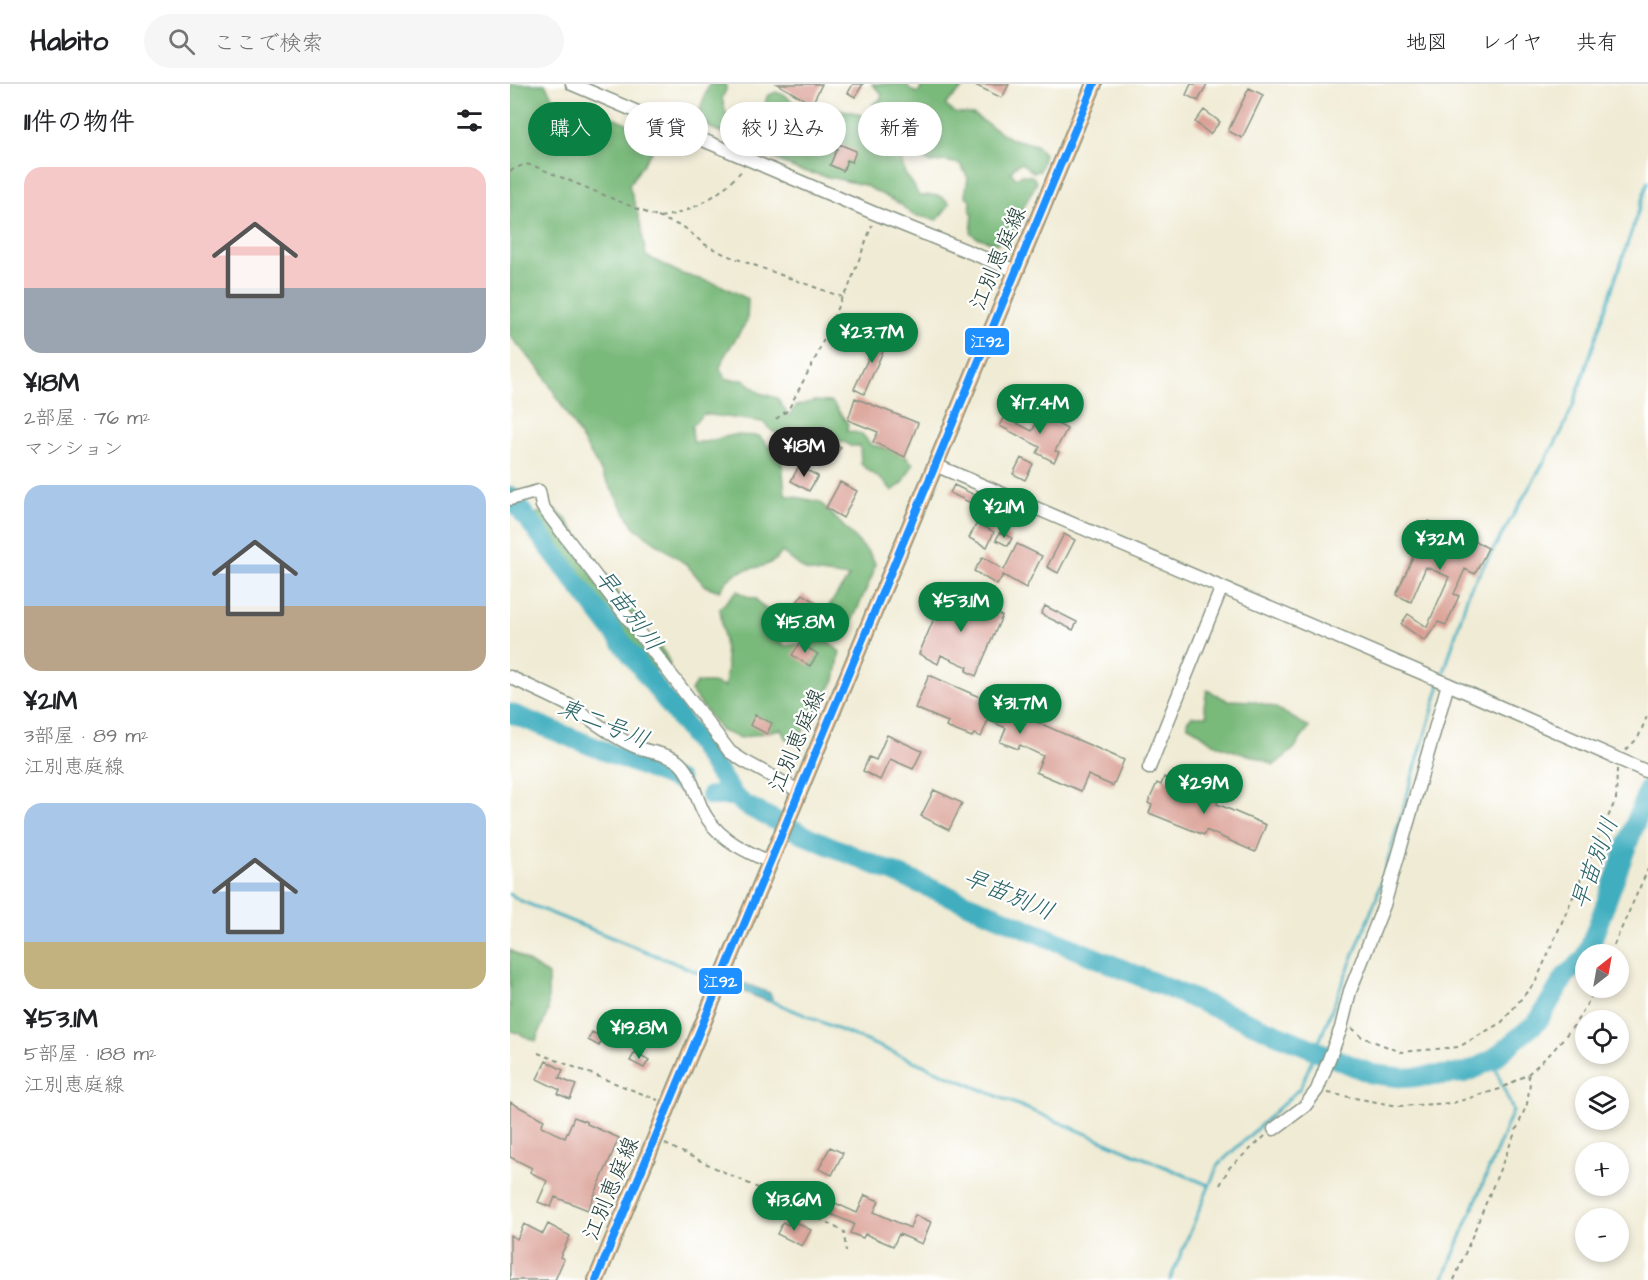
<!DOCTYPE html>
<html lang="ja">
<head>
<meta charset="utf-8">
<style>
	:root { --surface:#fff; --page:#f6f6f6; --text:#202124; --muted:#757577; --line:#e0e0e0; --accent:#0b8043 }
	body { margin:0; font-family:"Architects Daughter","Klee One",sans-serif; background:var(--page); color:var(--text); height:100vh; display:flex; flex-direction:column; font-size:22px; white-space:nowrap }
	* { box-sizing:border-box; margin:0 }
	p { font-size:20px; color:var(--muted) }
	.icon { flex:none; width:33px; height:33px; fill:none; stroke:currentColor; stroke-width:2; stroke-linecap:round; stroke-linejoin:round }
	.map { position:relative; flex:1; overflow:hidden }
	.sheet { display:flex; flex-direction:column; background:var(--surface); width:510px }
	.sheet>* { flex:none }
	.banner { position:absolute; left:18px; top:18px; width:570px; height:54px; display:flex; gap:12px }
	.needle { width:39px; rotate:31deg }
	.tools { position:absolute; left:1065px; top:860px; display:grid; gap:12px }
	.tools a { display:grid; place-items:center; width:54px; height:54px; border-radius:50%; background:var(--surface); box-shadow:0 3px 9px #0003; font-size:30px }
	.price { position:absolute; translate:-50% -51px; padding:0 14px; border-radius:21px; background:var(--accent); color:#fff; font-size:20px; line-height:39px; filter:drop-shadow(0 2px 3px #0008) }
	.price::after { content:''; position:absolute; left:50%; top:36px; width:18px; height:14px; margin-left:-9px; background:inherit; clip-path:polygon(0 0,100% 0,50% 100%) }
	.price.on { background:#222; color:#fff }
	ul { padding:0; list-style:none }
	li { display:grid; align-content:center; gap:12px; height:318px; padding:0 24px }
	li span { display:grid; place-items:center; height:186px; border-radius:18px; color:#555 }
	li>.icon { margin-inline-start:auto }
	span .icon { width:108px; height:108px; fill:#fffc; stroke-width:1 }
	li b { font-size:26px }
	h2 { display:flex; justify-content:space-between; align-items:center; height:72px; padding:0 24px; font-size:26px }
	.pill { padding:0 21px; border-radius:27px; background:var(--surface); box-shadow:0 3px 9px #0003; font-size:21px; line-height:54px }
	.pill.on { background:var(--accent); color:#fff }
	header { display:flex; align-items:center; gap:36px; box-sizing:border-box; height:84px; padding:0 30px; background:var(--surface); border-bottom:2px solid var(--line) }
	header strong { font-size:28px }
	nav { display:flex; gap:33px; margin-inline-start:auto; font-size:21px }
	.search { width:420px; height:54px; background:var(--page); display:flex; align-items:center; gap:15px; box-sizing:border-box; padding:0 21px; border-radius:33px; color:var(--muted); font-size:22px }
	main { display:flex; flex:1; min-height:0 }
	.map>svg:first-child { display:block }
</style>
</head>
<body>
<header>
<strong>Habito</strong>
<div class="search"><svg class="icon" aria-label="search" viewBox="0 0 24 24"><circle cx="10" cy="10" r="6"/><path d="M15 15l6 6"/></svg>ここで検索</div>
<nav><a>地図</a><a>レイヤ</a><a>共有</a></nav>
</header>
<main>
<section class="sheet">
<h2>11件の物件<svg class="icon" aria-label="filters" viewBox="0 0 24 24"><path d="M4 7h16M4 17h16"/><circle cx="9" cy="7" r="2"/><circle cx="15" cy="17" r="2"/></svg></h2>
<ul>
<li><span style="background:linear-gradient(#f6c9c9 65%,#9aa5b1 0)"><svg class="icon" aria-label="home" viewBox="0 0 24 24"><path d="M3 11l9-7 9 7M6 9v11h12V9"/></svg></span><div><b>¥18M</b><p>2部屋 · 76 m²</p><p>マンション</p></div></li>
<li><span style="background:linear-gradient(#a9c7e8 65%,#b9a48a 0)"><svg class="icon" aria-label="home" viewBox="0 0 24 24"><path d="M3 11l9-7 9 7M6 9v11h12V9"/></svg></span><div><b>¥21M</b><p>3部屋 · 89 m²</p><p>江別恵庭線</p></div></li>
<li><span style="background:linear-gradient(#a9c7e8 75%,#c2b280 0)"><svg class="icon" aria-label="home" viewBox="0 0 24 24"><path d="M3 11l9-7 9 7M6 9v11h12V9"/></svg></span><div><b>¥53.1M</b><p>5部屋 · 188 m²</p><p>江別恵庭線</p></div></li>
</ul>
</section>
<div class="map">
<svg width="1138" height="1196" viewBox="0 0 1138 1196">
	<rect width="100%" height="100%" fill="#fff"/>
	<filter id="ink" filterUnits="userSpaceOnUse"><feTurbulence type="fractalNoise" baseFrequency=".0167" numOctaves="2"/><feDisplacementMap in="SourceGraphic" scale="12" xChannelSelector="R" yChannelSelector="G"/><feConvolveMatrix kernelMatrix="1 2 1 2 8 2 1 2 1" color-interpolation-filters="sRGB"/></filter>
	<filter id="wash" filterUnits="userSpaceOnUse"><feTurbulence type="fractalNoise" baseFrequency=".008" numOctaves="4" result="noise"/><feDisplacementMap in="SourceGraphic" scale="24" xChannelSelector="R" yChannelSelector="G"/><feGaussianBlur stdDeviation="1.35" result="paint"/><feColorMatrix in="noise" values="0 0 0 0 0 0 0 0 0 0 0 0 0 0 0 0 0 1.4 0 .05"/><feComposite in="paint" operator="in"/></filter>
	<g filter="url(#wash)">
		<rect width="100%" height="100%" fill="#f0ebd4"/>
		<!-- forest -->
		<path fill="#79b97a" stroke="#4c7b57" stroke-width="1.5" d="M0 0H35L43 14 80 23 137 48 144 64 119 101 130 138 136 172 172 190 210 201 238 215 237 237 215 271 210 284 215 295 235 296 250 309 267 314 279 332 286 322 304 317 322 318 338 340 337 347 352 350 361 361 390 367 403 380 393 399 382 407C374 395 361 390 351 380L350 362H340L334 358C304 360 274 364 253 338L193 330 182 342 183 358H195L223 351 249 352 265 369 278 363 288 364 293 370 272 377 275 411 310 418 359 469 365 479 363 490 338 546 321 539 316 526 339 493 296 487 272 468C255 494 228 473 210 507L195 502 177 481 124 443 32 288 0 252Z
			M199 0H216V6L212 14 216 30 239 42 251 38 257 12 266 8 274 11 281 16 285 23 294 27 315 24 340 27 357 33 370 42 391 74 395 90 403 100 409 112C422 111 431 109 440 120L427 136 403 131 390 120 354 101 288 86 197 42 190 36C188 24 196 11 199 0Z
			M362 0H397L400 6 408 9 411 5 410 0H454L453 4 435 21 445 29 464 31 499 54 526 61 534 70 530 87 523 88 511 79 505 82 501 88 505 94 512 91 522 92 527 98 513 124 510 139 499 152 487 160 466 153 461 149 463 130 460 127 461 117 455 111 458 94 450 80 434 77 421 79 394 63 381 45 389 38 378 31 365 28 363 20 370 16 372 10Z
			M37 426H46L56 435 83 473 89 486 101 495 109 510 124 523 130 548C144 557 154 564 160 580L155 587 123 583 72 517 15 436 14 428 25 430Z
			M227 507 238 513 246 515C251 523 260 527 267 535L266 553 275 562 317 556 330 568 325 596 287 657 275 654 271 645 231 654 211 647 181 607 186 599H202L215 603 217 582 210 524Z
			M697 606 717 616 742 617 764 623 799 643 784 665 764 681C744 670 730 670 710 662 697 657 690 647 678 642L677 637 682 632H697L694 622Z
			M0 866 38 891V927L26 957 0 946Z"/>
		<!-- water -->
		<path fill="#41aebf" stroke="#30767a" stroke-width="1.5" d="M190 888 233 899 260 909 262 914 260 918 188 890Z"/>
		<!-- pier -->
		<path fill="#f0ebd4" d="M192 885 234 896 228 910 189 893Z"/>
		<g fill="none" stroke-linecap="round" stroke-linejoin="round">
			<!-- stream -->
			<path stroke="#41aebf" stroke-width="3" d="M932 595 959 507 1051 349 1063 322 1138 98
				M0 810 11 817 192 890
				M259 916 698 1101
				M660 1196 708 1081 790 1004 795 993 866 815 930 601
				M933 1196 1003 1027 982 976"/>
			<!-- river -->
			<path stroke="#41aebf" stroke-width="20" d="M0 412 186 656 224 712 235 721 294 751 862 990 895 994 955 989 982 976 1028 937 1056 891 1076 874
				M0 629 169 697
				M200 712H224
				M1077 870 1138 705"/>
		</g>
		<g id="blocks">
			<!-- building -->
			<path fill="#daa095" d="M267 0H312L302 20Z
				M343 0H353L345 13 338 9Z
				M463 0H499L492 14Z
				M681 0H697L688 17 676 11Z
				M739 4 753 11 732 54 718 47Z
				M694 26 710 38 700 50 685 38Z
				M329 60 346 67 342 78 337 76 333 87 320 81Z
				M370 249 379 254 354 310 344 305Z
				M345 314 408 339 395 373 363 358 368 348 338 336Z
				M531 331 557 345 545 367 549 368 544 378 527 369 530 363 490 342 495 333 522 347Z
				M313 353 331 363 321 379 303 368Z
				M511 374 523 380 515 396 503 390Z
				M289 382 308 392 299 407 281 397Z
				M330 398 347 407 333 434 316 424Z
				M444 401 473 415 469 423 440 409Z
				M919 437 950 449 978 464 965 490 955 485 944 510 949 512 936 541 928 538 915 557 891 540 898 530 917 543 939 493 916 483 901 518 886 511Z
				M467 439 484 448 477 463 459 454Z
				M490 448 502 454 498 462 486 456Z
				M554 450 565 456 548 489 537 483Z
				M507 460 532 472 516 504 493 491 487 501 464 487 473 473 494 486Z
				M436 506 492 532 466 592 456 587 458 583 431 571 428 580 409 570Z
				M293 510 306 519 296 532 283 523Z
				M535 522 567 538 563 546 531 530Z
				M290 559 308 570 300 582 282 571Z
				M419 591 614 676 603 702 578 691 571 707 526 688 533 672 510 661 508 665 490 658 496 644 478 636 471 653 464 650 462 653 436 643 438 638 405 624Z
				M245 631 262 639 257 650 240 641Z
				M377 651 412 667 403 685 380 675 370 696 353 687 359 673 366 676Z
				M654 693 708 717 707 720 756 741 745 768 696 746 694 751 639 729 642 721 638 719 647 699 651 701Z
				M424 706 452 719 439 746 411 732Z
				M82 948 93 954 89 962 78 956Z
				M125 968 139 976 134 984 120 977Z
				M36 977 53 986 49 994 66 1001 60 1015 48 1010 50 1006 27 995Z
				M0 1018 34 1036 31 1042 55 1054 64 1033 77 1038V1040L109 1054 78 1126 45 1113 41 1123 28 1118 37 1097 20 1088 22 1084 0 1073Z
				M320 1063 333 1069 322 1091 309 1085Z
				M292 1104 347 1129 355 1111 369 1117 364 1128 400 1144 405 1131 421 1138 412 1160 389 1150 383 1162 355 1150 353 1154 340 1149 344 1140 286 1115Z
				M281 1136 301 1146 292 1162 267 1150 273 1138 278 1141Z
				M14 1140 33 1150 38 1140 60 1152 50 1173 54 1175 45 1196H0V1151L7 1155Z"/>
		</g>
	</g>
	<g filter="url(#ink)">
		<use href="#blocks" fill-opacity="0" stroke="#889484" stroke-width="1.5"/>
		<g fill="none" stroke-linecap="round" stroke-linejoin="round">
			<!-- minor casing -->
			<g stroke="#889484" stroke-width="15">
				<path id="minor" d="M62 0 366 130 506 187
					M425 381 933 598 1138 688
					M0 415 29 407 32 422 220 668 234 677 289 707
					M0 593C20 603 42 612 62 623 84 637 104 654 129 664 141 669 156 669 167 677 184 690 185 717 197 734 211 756 237 768 260 778
					M639 684 711 505
					M764 1045 795 1022 807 1006 831 944 840 907 874 821 938 600"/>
			</g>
			<!-- major casing -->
			<g stroke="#889484" stroke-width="18">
				<path id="major" d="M86 1196 584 0"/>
			</g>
			<!-- path -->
			<path stroke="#889484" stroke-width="2" stroke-dasharray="4.5 4.5" stroke-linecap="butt" d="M0 87 15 80 24 82 147 133C180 131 212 110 233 85
				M148 133 175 144 194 160 216 171 332 213
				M266 335 278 326 306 273 332 213 338 205 362 141
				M1116 666 1128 654 1138 630
				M1100 870 1138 785
				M842 944 852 953 891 968 949 963 992 938 1026 897 1106 715 1107 685
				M28 969 148 1016
				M818 1009 888 1022 943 1019 990 1005 1018 990 1042 968 1065 940 1087 903
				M155 1060 288 1123 334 1148 336 1168
				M710 1101 719 1084 755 1052
				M944 1196 1017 1020 1020 999 1018 990"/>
			<!-- minor -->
			<use href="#minor" stroke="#fff" stroke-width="12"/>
			<!-- major -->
			<use href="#major" stroke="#f8bd89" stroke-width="15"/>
			<!-- bus-1 casing -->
			<g stroke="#fff" stroke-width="12">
				<path id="bus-1" d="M86 1196 584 0"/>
			</g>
			<!-- bus-1 -->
			<use href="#bus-1" stroke="#1e90ff" stroke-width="8"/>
		</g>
	</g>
	<g text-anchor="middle" stroke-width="4.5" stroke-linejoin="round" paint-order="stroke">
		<!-- street labels -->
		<g font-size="22" fill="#1f3d34" stroke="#fff">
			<text transform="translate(487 174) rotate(-67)" y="8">江別恵庭線</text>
			<text transform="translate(286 656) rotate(-67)" y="8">江別恵庭線</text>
			<text transform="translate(100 1104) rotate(-67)" y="8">江別恵庭線</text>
		</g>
		<!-- water labels -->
		<g font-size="24" font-style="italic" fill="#2b6565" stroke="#fff">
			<text transform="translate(119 526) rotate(53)" y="8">早苗別川</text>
			<text transform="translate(94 639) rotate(22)" y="8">東二号川</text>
			<text transform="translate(1084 779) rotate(-70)" y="8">早苗別川</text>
			<text transform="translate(499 810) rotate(23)" y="8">早苗別川</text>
		</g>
	</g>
	<g stroke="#fff" stroke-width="2">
		<rect x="454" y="243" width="46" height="29" rx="6" fill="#1e90ff"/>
		<rect x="188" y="883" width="45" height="28" rx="6" fill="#1e90ff"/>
	</g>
	<g font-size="16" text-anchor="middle" font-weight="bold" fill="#fff">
		<text x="477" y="263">江92</text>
		<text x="210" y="903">江92</text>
	</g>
</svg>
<div class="tools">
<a><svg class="needle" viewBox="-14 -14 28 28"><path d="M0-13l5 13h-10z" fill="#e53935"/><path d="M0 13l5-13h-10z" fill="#757577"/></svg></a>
<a><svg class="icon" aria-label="locate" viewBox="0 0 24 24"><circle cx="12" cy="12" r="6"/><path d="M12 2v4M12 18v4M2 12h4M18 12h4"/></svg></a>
<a><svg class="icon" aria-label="layers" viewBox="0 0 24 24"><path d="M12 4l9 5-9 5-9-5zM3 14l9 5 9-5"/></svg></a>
<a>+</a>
<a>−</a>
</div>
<b class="price" style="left:362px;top:280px">¥23.7M</b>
<b class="price" style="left:530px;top:351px">¥17.4M</b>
<b class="price on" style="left:294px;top:394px">¥18M</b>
<b class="price" style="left:494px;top:455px">¥21M</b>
<b class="price" style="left:930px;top:487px">¥32M</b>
<b class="price" style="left:451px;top:549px">¥53.1M</b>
<b class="price" style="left:295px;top:570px">¥15.8M</b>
<b class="price" style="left:510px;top:651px">¥31.7M</b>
<b class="price" style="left:694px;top:731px">¥29M</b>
<b class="price" style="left:129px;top:976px">¥19.8M</b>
<b class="price" style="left:284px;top:1148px">¥13.6M</b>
<div class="banner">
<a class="pill on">購入</a>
<a class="pill">賃貸</a>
<a class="pill">絞り込み</a>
<a class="pill">新着</a>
</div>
</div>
</main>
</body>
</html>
